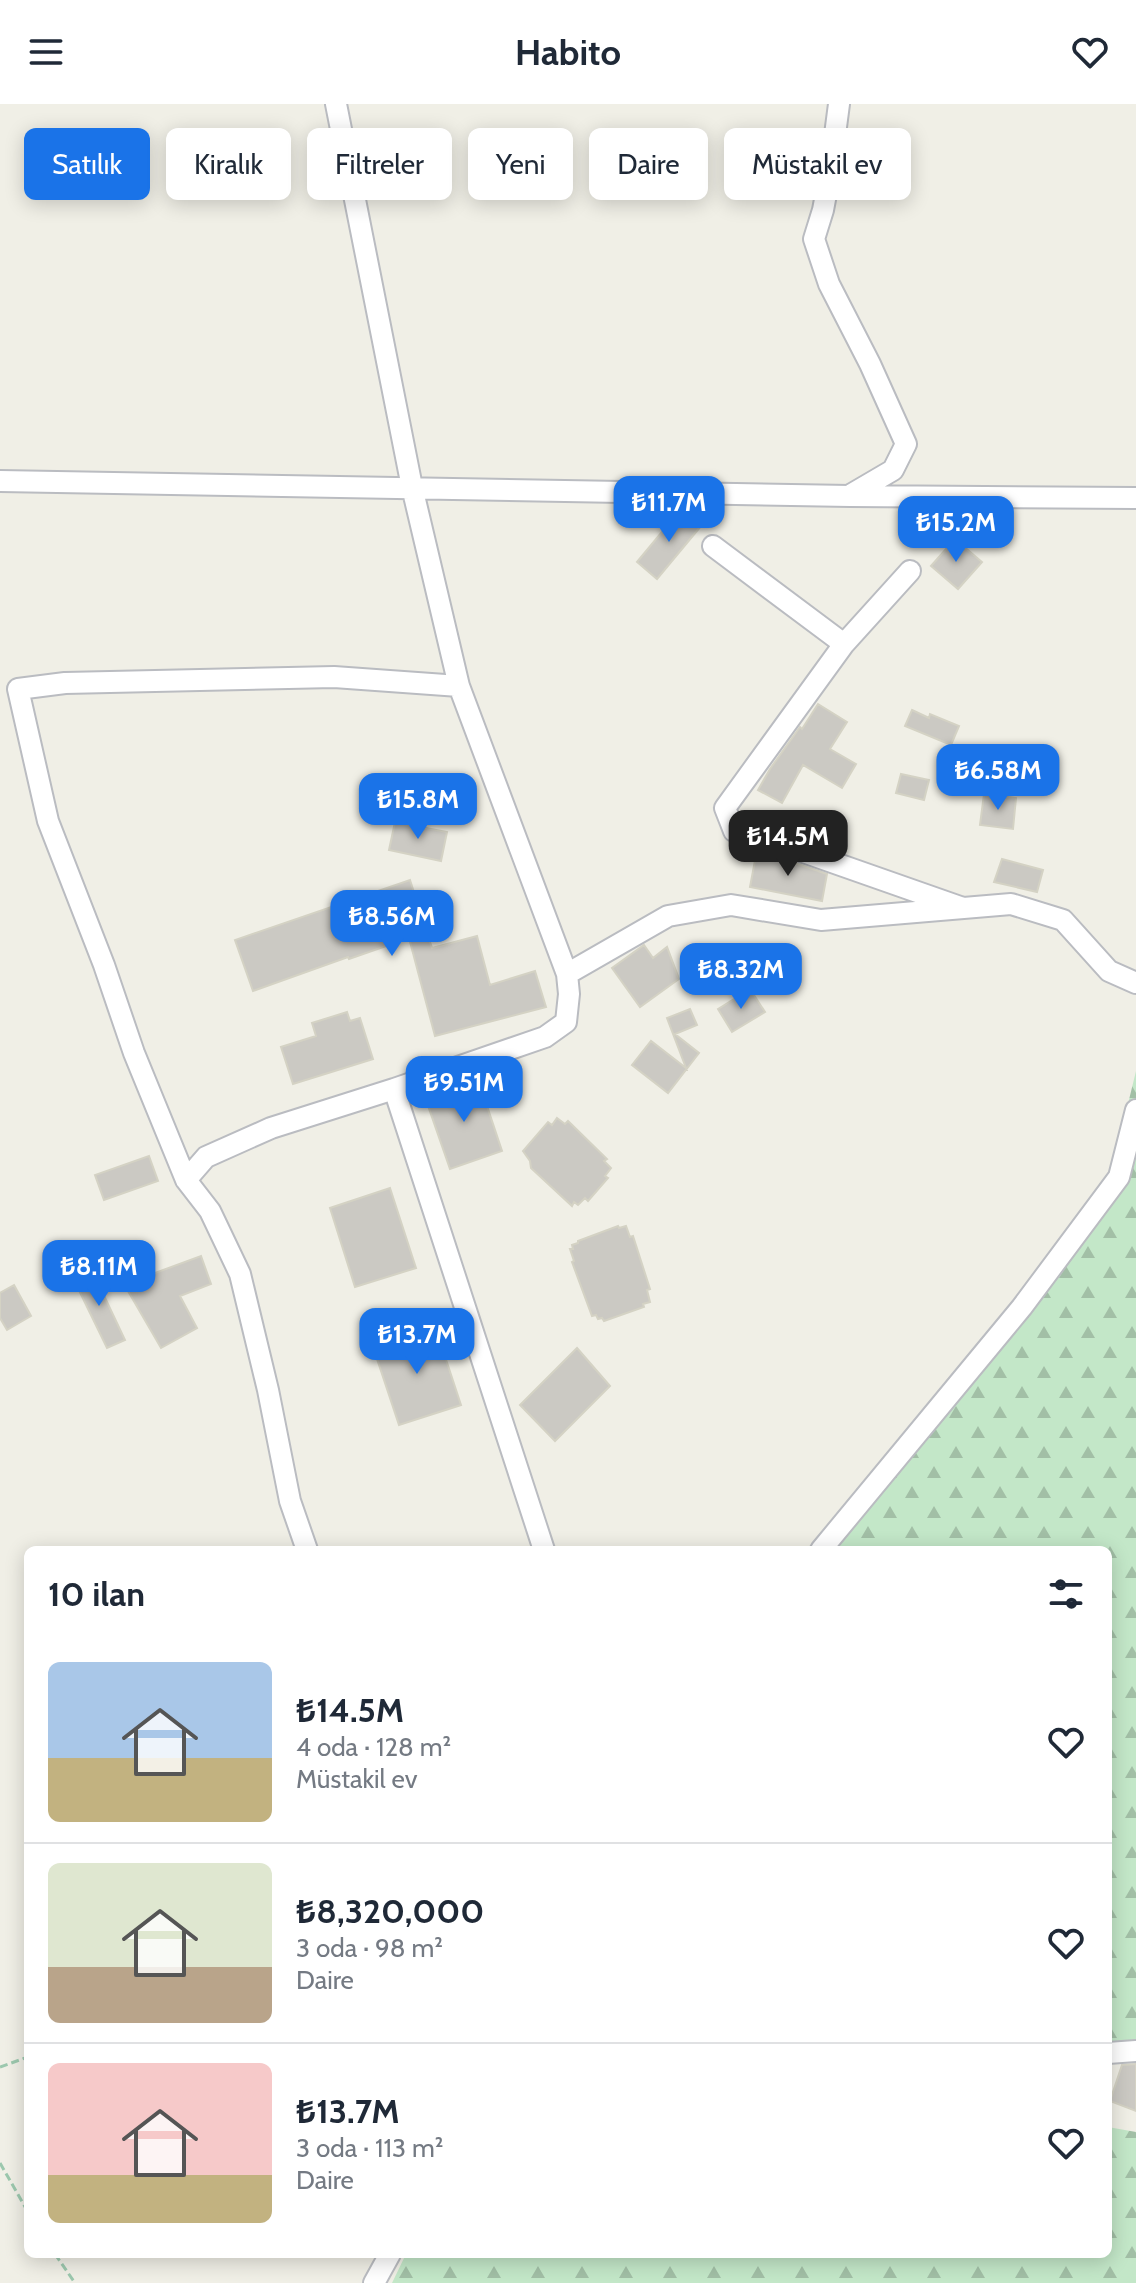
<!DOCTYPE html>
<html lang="tr">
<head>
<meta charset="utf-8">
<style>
	:root { --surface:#fff; --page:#f2f2f3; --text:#1f2937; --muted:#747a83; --line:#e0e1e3; --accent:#1a73e8 }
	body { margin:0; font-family:Cabin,sans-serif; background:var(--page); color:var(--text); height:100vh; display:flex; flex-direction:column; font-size:30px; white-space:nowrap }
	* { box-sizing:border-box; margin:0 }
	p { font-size:26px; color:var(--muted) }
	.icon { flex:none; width:44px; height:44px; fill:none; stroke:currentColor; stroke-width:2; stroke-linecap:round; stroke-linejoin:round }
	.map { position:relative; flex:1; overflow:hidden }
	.panel { position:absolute; left:24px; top:1442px; width:1088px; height:712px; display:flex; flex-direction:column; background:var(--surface); border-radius:12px; box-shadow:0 4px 20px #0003 }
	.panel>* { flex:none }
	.top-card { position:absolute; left:24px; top:24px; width:1088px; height:72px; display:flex; gap:16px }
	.price { position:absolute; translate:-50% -68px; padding:0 18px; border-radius:16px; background:var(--accent); color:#fff; font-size:26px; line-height:52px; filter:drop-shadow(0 2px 4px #0008) }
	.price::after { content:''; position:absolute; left:50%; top:48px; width:24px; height:18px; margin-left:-12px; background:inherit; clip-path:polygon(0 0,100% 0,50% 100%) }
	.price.current { background:#222; color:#fff }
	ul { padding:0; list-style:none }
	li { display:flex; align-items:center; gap:24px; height:200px; padding:0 24px }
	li+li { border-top:2px solid var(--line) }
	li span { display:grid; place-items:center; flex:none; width:224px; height:160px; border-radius:12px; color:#555 }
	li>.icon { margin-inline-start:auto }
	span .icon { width:96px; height:96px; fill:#fffc; stroke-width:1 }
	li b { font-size:34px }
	h2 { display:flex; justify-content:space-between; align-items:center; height:96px; padding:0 24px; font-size:34px }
	.tag { padding:0 28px; border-radius:12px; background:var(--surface); box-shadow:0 4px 20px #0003; font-size:28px; line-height:72px }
	.tag.current { background:var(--accent); color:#fff }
	header { display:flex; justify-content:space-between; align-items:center; height:104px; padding:0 24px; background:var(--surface); font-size:36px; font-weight:700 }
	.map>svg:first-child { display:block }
</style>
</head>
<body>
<header><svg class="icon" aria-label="menu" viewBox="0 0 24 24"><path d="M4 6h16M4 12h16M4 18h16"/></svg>Habito<svg class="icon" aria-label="heart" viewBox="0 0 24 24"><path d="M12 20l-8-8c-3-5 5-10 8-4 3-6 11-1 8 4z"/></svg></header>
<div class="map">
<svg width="1136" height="2179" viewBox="0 0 1136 2179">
	<defs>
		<pattern id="forest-firs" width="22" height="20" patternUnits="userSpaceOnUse" patternTransform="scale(2)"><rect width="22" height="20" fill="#c3e7c8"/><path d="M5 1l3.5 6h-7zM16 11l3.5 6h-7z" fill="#a2bfa6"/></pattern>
	</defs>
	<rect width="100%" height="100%" fill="#f0efe6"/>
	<!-- forest -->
	<path fill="url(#forest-firs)" d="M1136 967V1937H1108V1446H834L1107 1086Z
		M1108 2023 1136 2028V2179H392L406 2150H1108Z"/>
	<!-- building -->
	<path fill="#cbc9c3" stroke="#d4d2c4" stroke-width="2" d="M681 405 701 422 657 475 637 458Z
		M955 435 982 458 958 485 931 462Z
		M818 600 847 618 830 645 856 660 842 684 803 661 782 699 758 686 770 665 800 623 802 625Z
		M912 606 929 614 930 610 959 622 951 641 905 622Z
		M901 670 929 676 924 696 896 689Z
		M984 690 1016 694 1013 725 980 721Z
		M395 718 447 728 441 757 389 746Z
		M756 751 795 759 827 770 822 797 750 783Z
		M1002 755 1043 766 1037 788 994 778Z
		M410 776 432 844 477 832 490 881 535 867 546 903 435 932 409 834 349 855 348 853 253 887 235 836Z
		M644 841 653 854 667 843 679 875 640 903 612 864Z
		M750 885 765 908 732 928 718 905Z
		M690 905 697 921 675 930 699 949 668 989 632 961 651 937 686 964 667 914Z
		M347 908 350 917 360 914 373 955 293 980 281 943 316 932 312 919Z
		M478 975 502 1047 450 1065 425 993Z
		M557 1014 565 1020 568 1017 607 1055 604 1057 611 1064 605 1072 608 1074 588 1097 585 1094 578 1101 574 1098 572 1102 531 1064 530 1057 523 1047 548 1018 552 1021Z
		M149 1052 158 1077 104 1096 95 1071Z
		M390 1084 416 1164 355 1183 330 1104Z
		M618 1122 619 1124 626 1122 630 1133 633 1132 650 1185 647 1186 650 1198 643 1200 644 1203 604 1217 602 1214 598 1215 596 1211 592 1212 572 1158 574 1157 570 1145H573L572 1141 578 1139V1137Z
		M124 1149 136 1176 201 1152 211 1180 180 1192 197 1224 161 1244 110 1156Z
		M91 1164 125 1236 107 1244 72 1172Z
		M14 1181 31 1212 7 1226 0 1214V1189Z
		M435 1222 461 1301 399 1321 373 1243Z
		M577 1244 610 1282 555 1337 520 1301Z
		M1136 1960V2007L1110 1997 1122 1961Z"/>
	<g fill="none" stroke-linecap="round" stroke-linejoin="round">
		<!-- minor casing -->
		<g stroke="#babcc1" stroke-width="24">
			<path id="minor" d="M336 0 412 383 459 582 567 870 569 890 566 918 545 933 394 985 544 1446
				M839 0 830 69 823 106 814 135 829 180 870 260 906 340 893 366 852 390
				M0 377 850 392 1136 394
				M713 442 844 540 725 704 734 727 792 744 963 804
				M844 540 910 467
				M567 870 668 812 731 801 821 816 1011 800 1063 816 1109 867 1136 879
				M186 1076 206 1053 271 1024 394 985
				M307 1446 290 1397 268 1286 240 1170 210 1107 186 1076 134 949 104 861 48 717 18 585 65 579 334 573 459 582
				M821 1446 1022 1203 1119 1073 1136 1006
				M1108 1949 1136 1947
				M374 2179 390 2150"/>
		</g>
		<!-- path -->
		<path stroke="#9cc8ae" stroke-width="3" stroke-dasharray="8 4" stroke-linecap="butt" d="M0 1963 28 1953
			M0 2059 28 2108
			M55 2150 75 2179"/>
		<!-- minor -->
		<use href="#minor" stroke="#fff" stroke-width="20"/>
	</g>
</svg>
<b class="price" style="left:669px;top:440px">₺11.7M</b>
<b class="price" style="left:956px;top:460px">₺15.2M</b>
<b class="price" style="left:998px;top:708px">₺6.58M</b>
<b class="price" style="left:418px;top:737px">₺15.8M</b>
<b class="price current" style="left:788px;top:774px">₺14.5M</b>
<b class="price" style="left:392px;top:854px">₺8.56M</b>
<b class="price" style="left:741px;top:907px">₺8.32M</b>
<b class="price" style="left:464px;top:1020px">₺9.51M</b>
<b class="price" style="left:99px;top:1204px">₺8.11M</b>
<b class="price" style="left:417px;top:1272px">₺13.7M</b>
<div class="top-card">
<a class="tag current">Satılık</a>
<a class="tag">Kiralık</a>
<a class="tag">Filtreler</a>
<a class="tag">Yeni</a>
<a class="tag">Daire</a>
<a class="tag">Müstakil ev</a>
</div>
<section class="panel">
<h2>10 ilan<svg class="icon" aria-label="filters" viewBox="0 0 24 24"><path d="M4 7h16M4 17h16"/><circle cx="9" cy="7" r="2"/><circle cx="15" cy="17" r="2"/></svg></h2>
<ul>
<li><span style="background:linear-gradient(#a9c7e8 60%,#c2b280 0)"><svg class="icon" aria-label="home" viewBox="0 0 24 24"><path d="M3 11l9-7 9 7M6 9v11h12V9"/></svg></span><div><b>₺14.5M</b><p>4 oda · 128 m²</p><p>Müstakil ev</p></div><svg class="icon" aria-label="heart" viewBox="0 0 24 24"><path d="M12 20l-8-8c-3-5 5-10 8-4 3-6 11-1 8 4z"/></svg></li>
<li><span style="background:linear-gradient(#dfe7d0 65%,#b9a48a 0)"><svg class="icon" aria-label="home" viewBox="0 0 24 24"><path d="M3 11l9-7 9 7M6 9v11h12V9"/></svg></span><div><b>₺8,320,000</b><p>3 oda · 98 m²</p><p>Daire</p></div><svg class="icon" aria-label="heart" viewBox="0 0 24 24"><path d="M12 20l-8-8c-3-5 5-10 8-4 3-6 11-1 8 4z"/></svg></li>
<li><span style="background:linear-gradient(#f6c9c9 70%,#c2b280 0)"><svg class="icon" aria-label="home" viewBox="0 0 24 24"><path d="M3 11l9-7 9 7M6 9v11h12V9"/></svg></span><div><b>₺13.7M</b><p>3 oda · 113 m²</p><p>Daire</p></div><svg class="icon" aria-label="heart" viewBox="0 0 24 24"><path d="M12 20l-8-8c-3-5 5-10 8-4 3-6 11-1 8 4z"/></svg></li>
</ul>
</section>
</div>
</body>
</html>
